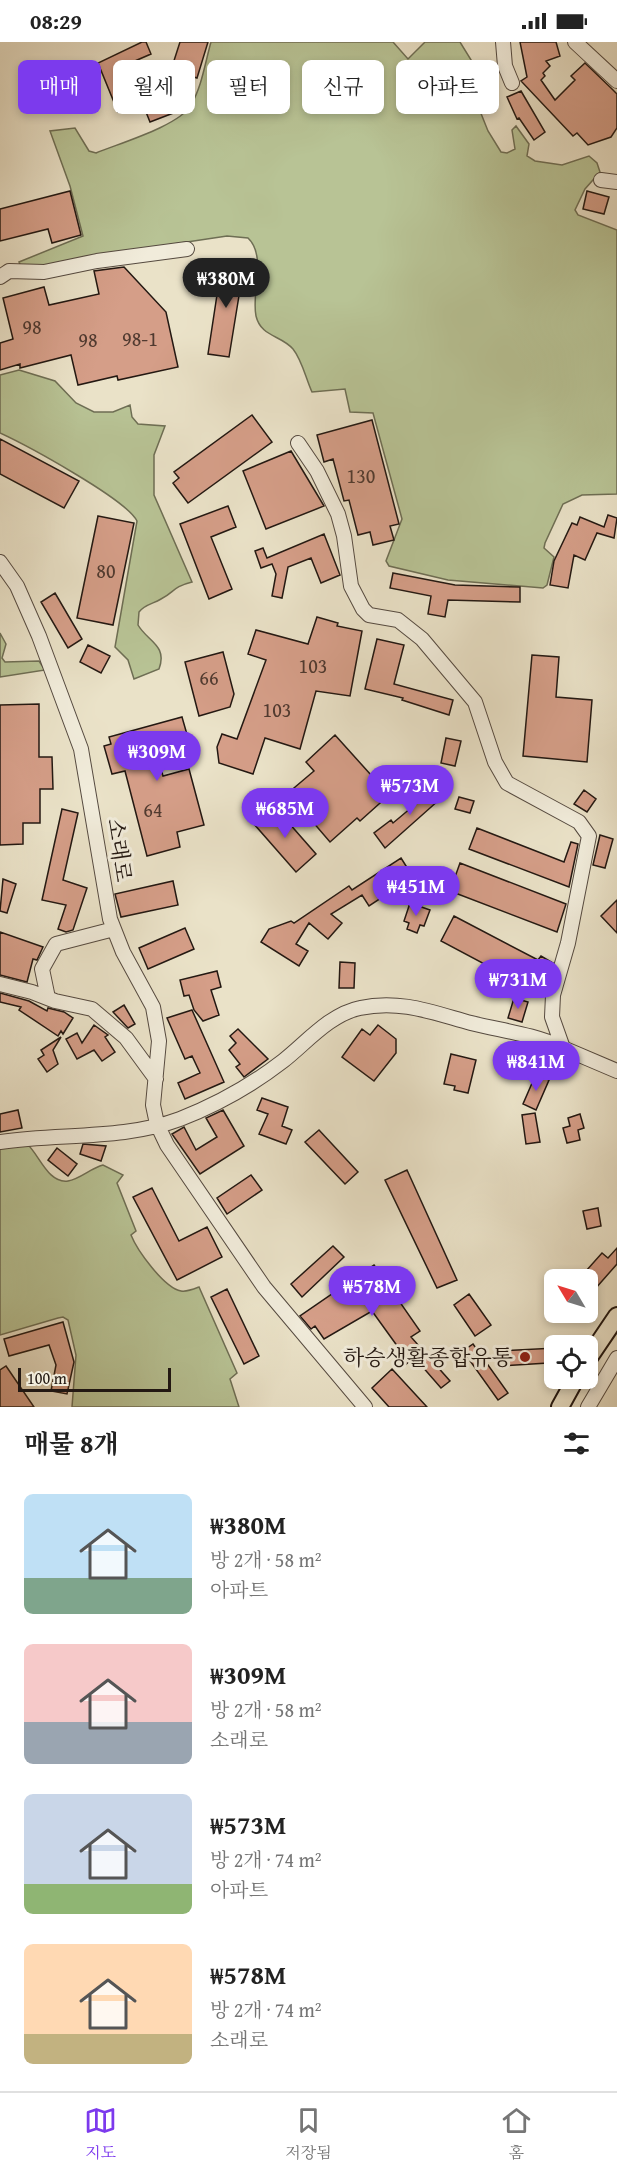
<!DOCTYPE html>
<html lang="ko">
<head>
<meta charset="utf-8">
<style>
	:root { --surface:#fff; --page:#f2f2f2; --text:#222; --muted:#767676; --line:#e0e0e0; --accent:#7c3aed }
	body { margin:0; font-family:"Gentium Book Plus","Noto Serif KR",serif; background:var(--page); color:var(--text); height:100vh; display:flex; flex-direction:column; font-size:22px; white-space:nowrap }
	* { box-sizing:border-box; margin:0 }
	p { font-size:20px; color:var(--muted) }
	.icon { flex:none; width:33px; height:33px; fill:none; stroke:currentColor; stroke-width:2; stroke-linecap:round; stroke-linejoin:round }
	.map { position:relative; height:1365px; overflow:hidden }
	.details { display:flex; flex-direction:column; background:var(--surface); flex:1 }
	.details>* { flex:none }
	.top-card { position:absolute; left:18px; top:18px; width:582px; height:54px; display:flex; gap:12px }
	.needle { width:39px; rotate:308deg }
	.buttons { position:absolute; left:544px; top:1227px; display:grid; gap:12px }
	.buttons a { display:grid; place-items:center; width:54px; height:54px; border-radius:9px; background:var(--surface); box-shadow:0 3px 9px #0003; font-size:30px }
	.scale { position:absolute; left:18px; bottom:15px; width:153px; box-sizing:border-box; padding-left:6px; border:3px solid #231812; border-top:0; font-size:16px; line-height:21px; white-space:nowrap; color:#231812; -webkit-text-stroke:4px #f1ecdb; paint-order:stroke }
	.price { position:absolute; translate:-50% -51px; padding:0 14px; border-radius:21px; background:var(--accent); color:#fff; font-size:20px; line-height:39px; filter:drop-shadow(0 2px 3px #0008) }
	.price::after { content:''; position:absolute; left:50%; top:36px; width:18px; height:14px; margin-left:-9px; background:inherit; clip-path:polygon(0 0,100% 0,50% 100%) }
	.price.active { background:#222; color:#fff }
	ul { padding:0; list-style:none }
	li { display:flex; align-items:center; gap:18px; height:150px; padding:0 24px }
	li span { display:grid; place-items:center; flex:none; width:168px; height:120px; border-radius:9px; color:#555 }
	li>.icon { margin-inline-start:auto }
	span .icon { width:72px; height:72px; fill:#fffc; stroke-width:1 }
	li b { font-size:26px }
	h2 { display:flex; justify-content:space-between; align-items:center; height:72px; padding:0 24px; font-size:26px }
	.pill { padding:0 21px; border-radius:9px; background:var(--surface); box-shadow:0 3px 9px #0003; font-size:21px; line-height:54px }
	.pill.active { background:var(--accent); color:#fff }
	.status { display:flex; justify-content:space-between; align-items:center; height:42px; padding:0 30px; background:var(--surface); direction:ltr }
	.status svg { height:16px; fill:currentColor }
	.dock { display:flex; justify-content:space-around; align-items:center; height:84px; border-top:2px solid var(--line); background:var(--surface); font-size:16px; color:var(--muted) }
	.dock a { display:grid; justify-items:center; gap:3px }
	.dock .active { color:var(--accent) }
	.map>svg:first-child { display:block }
</style>
</head>
<body>
<div class="status"><b>08:29</b><svg viewBox="0 0 49 12"><path d="M0 12V9h3v3zM5 12V6h3v6zM10 12V3h3v9zM15 12V0h3v12zM26 1h20v11H26zM47 4h2v5h-2z"/></svg></div>
<div class="map">
<svg width="617" height="1365" viewBox="0 0 617 1365">
	<rect width="100%" height="100%" fill="#eae2c8"/>
	<filter id="stains"><feTurbulence type="fractalNoise" baseFrequency=".00333" numOctaves="4"/><feColorMatrix values="0 0 0 0 .2 0 0 0 0 .09 0 0 0 0 .02 0 0 0 .5 -.17"/></filter>
	<radialGradient id="worn" r=".72"><stop offset=".6" stop-color="#630" stop-opacity="0"/><stop offset="1" stop-color="#630" stop-opacity=".3"/></radialGradient>
	<!-- green -->
	<path fill="#b8c395" stroke="#6e6e54" stroke-width="1.5" d="M211 0H393L408 17 425 0H460L489 47 475 42 462 41 455 49V58L464 63 476 59 488 89 501 110 507 111 515 107 512 88 516 84 529 102 527 114 535 119 562 123 589 114 597 121 600 130 585 147 575 168 578 173 617 188V452L582 453 563 462 545 501 544 506 554 515 547 543 543 546 448 538 389 524 386 519 402 477 373 371 350 370 345 347 312 350C306 337 302 318 293 307 281 293 261 295 256 274 251 251 267 214 248 196L227 194 80 216 47 224 21 225 19 220 83 194 70 144 50 89 75 86 89 109 96 111C120 101 179 84 191 63 202 44 205 21 211 0Z
		M19 328 55 339 76 361 94 370H113L130 363 132 375 138 382 165 384 154 413V453L192 540C172 545 175 550 161 557 153 562 145 562 139 570L138 583C147 599 168 603 159 627L134 637 128 618 115 605 137 479C126 457 26 403 0 391V333Z
		M0 591 6 602 2 616 5 620 39 619 45 628 0 635Z
		M27 1102C39 1112 48 1142 68 1139 80 1137 91 1126 103 1123L123 1133 117 1141 136 1189 131 1193C137 1208 164 1246 181 1249 187 1250 194 1247 199 1245L237 1331 230 1337 239 1365H72L76 1313 68 1278 63 1275 58 1276 0 1293V1106Z"/>
	<!-- building -->
	<path fill="#d59e88" stroke="#231812" stroke-width="1.5" d="M142 0H146L151 12 121 25 130 48 162 35 176 70 150 80 142 60 118 70 98 21Z
		M180 0H208L197 36 171 28Z
		M520 0H556L560 14 546 19 550 24 543 31 545 34 541 38 555 58 575 38 571 34 585 21 611 46 617 52V86L611 95 588 103 577 91 573 94 521 39 527 35Z
		M521 49 545 90 534 98 519 76 517 77 507 55Z
		M70 149 81 193 52 201 48 187 0 199V167Z
		M587 149 609 155 604 172 583 167Z
		M222 220 244 223 229 315 208 312Z
		M124 225 166 270 178 325 118 338 117 334 78 343 71 313 20 326V322L0 328V301L13 297 3 256 44 245 49 263 99 252 94 229Z
		M252 373 272 400 188 461 173 441 179 436 174 430Z
		M372 378 399 482 390 484 394 498 373 503 370 490 358 493 349 458 344 459 333 417 324 420 317 393Z
		M0 397 79 439 64 466 0 432Z
		M291 409 324 464 266 487 243 429Z
		M228 464 236 485 211 495 232 547 209 557 180 482Z
		M608 473 617 476 614 496 597 491 585 518 574 513 568 546 550 543 554 519 572 481 577 483 580 475 604 485Z
		M98 474 134 481 113 583 77 576Z
		M324 492 340 533 321 541 311 516 288 525 282 556 272 554 276 532 272 522 261 526 255 509 263 506 267 516Z
		M393 531 455 543 520 545V560L448 558 445 575 428 572 431 554 390 546Z
		M55 551 82 597 68 606 41 560Z
		M317 575 338 581 337 584 362 589 350 654 316 649 300 707 265 696 253 732 219 721 217 705 222 692 237 697 266 618 248 612 256 588 308 602Z
		M377 597 404 603 394 642 453 658 449 673 402 658 403 656 365 647Z
		M88 603 110 614 101 631 80 620Z
		M223 610 234 652 230 665 199 674 185 620Z
		M532 613 559 615 556 655 592 658 587 720 523 714Z
		M39 662V715H52L53 747H40V781H23V802L0 803V663Z
		M182 675 192 710 159 719 163 734 189 727 204 783 177 790 180 805 147 814 125 729 112 732 104 704 111 702 109 695Z
		M335 693 389 753 360 779 357 776 330 800 288 751 314 729 306 720Z
		M446 696 461 699 455 724 441 721Z
		M439 737 446 746 436 754 439 758 385 806 374 791 391 778 393 781 430 750 427 747Z
		M584 748 596 757 587 770 574 762Z
		M459 755 474 759 470 771 455 767Z
		M274 764 316 812 296 830 254 782Z
		M62 767 78 771 63 838 87 846 73 888 66 890 58 887 66 863 42 858Z
		M477 786 564 820 571 800 578 802 569 845 469 807Z
		M600 793 613 797 605 826 593 823Z
		M401 816 413 835 369 864 362 853 331 872 342 881 328 897 309 881 296 902 308 909 299 924 261 900 269 887 291 879 294 881 349 844 352 848Z
		M460 821 566 862 557 890 450 849Z
		M3 837 16 842 7 871 0 869Z
		M173 839 178 863 121 875 115 852Z
		M617 858V891L601 874Z
		M410 861 430 868 424 884 420 883 417 891 407 887 409 881 404 879Z
		M454 874 538 918 541 914 553 921 537 950 441 899Z
		M185 886 194 907 148 927 139 906Z
		M0 890 43 905 37 918 33 917 27 940 0 933Z
		M340 920 355 921 354 946H339Z
		M217 929 221 945 211 948 219 973 203 979 194 968 189 953 184 954 180 938Z
		M0 951 29 959 47 969 48 966 64 970 73 976 63 992 61 989 58 994 19 968 21 965 0 960Z
		M514 956 528 960 522 980 508 976Z
		M124 963 135 982 128 986 113 970Z
		M192 968 224 1040 185 1057 178 1041 200 1031 192 1014 185 1017 167 976Z
		M94 983 108 993 105 995 115 1010 102 1019 94 1008 77 1017 66 997 77 991 82 1001Z
		M378 983 396 997V1011L374 1039 342 1015 362 987 370 993Z
		M238 987 268 1017 244 1035 236 1025 240 1022 229 1008 236 1001 230 994Z
		M61 995 53 1008 58 1022 47 1030 38 1017 44 1013 41 1008Z
		M451 1012 476 1018 468 1051 454 1048 455 1044 444 1042Z
		M536 1032 549 1038 536 1068 523 1062Z
		M262 1056 288 1065 282 1084 292 1088 286 1102 259 1092 268 1072 257 1068Z
		M18 1068 22 1086 0 1090V1072Z
		M223 1068 244 1104 200 1132 172 1092 184 1085 196 1108 217 1095 206 1076Z
		M535 1071 540 1100 526 1102 522 1073Z
		M580 1072 584 1086 578 1088 580 1098 567 1101 563 1086 570 1084 568 1076Z
		M319 1088 358 1130 345 1142 305 1100Z
		M83 1102 106 1104 101 1119 80 1112Z
		M57 1106 77 1122 68 1134 48 1118Z
		M407 1128 457 1238 437 1246 385 1138Z
		M251 1133 262 1148 227 1172 217 1156Z
		M152 1146 179 1199 207 1185 222 1215 177 1238 133 1155Z
		M598 1166 601 1184 587 1187 583 1169Z
		M333 1204 344 1215 302 1255 291 1242Z
		M617 1206V1222L588 1255V1238H578L602 1211 608 1216Z
		M374 1223 420 1289 411 1295 450 1339 441 1346 414 1315 402 1326 395 1319 403 1312 372 1269 324 1297 315 1284 311 1287 300 1274Z
		M227 1247 259 1314 244 1322 211 1255Z
		M469 1252 491 1283 475 1294 454 1263Z
		M63 1280 74 1320 67 1352 51 1349 56 1323 49 1303 9 1314 4 1297Z
		M473 1302 508 1351 498 1358 463 1309Z
		M555 1306 548 1321 500 1324 499 1309Z
		M6 1324 34 1365H0V1328Z
		M392 1327 427 1365H389L372 1346Z"/>
	<g fill="none" stroke-linecap="round" stroke-linejoin="round">
		<!-- minor casing -->
		<g stroke="#554a40" stroke-width="16">
			<path id="minor" d="M503 0 505 24 512 41
				M575 0 617 39
				M601 138 617 140
				M0 235 9 229 44 230 97 219 187 207
				M298 401 317 429 338 472 344 494 351 544 363 567 369 573 398 578 422 597 475 660 495 720 507 741 579 780 589 794 568 901 553 953 552 975 563 1006 617 1029
				M0 520 17 544 39 594 81 707 110 877 123 910 153 965 159 999 153 1063 157 1082 167 1103 264 1245 365 1365
				M0 942 32 950 55 959 92 967 126 996 156 1037
				M48 956 42 927 56 902 114 887
				M0 1100C59 1091 124 1098 180 1077 216 1063 252 1043 283 1019 306 1001 330 972 360 966 400 957 434 971 471 981 503 989 533 992 563 1006
				M588 1365 617 1316"/>
		</g>
		<!-- major casing -->
		<g stroke="#231812" stroke-width="20">
			<path id="major" d="M588 1317 617 1274
				M560 1365 576 1336"/>
		</g>
		<!-- minor -->
		<use href="#minor" stroke="#f1ecdb" stroke-width="14"/>
		<!-- major -->
		<use href="#major" stroke="#eae2c8" stroke-width="16"/>
	</g>
	<!-- markers -->
	<circle fill="#8f2418" stroke="#f1ecdb" stroke-width="2" cx="525" cy="1315" r="6"/>
	<g text-anchor="middle" stroke-width="6" stroke-linejoin="round" paint-order="stroke">
		<!-- number labels -->
		<g font-size="20" fill="#503a30">
			<text x="32" y="292">98</text>
			<text x="140" y="304">98-1</text>
			<text x="88" y="305">98</text>
			<text x="361" y="441">130</text>
			<text x="106" y="536">80</text>
			<text x="313" y="631">103</text>
			<text x="209" y="643">66</text>
			<text x="277" y="675">103</text>
			<text x="153" y="775">64</text>
		</g>
		<!-- street labels -->
		<g font-size="22" fill="#231812" stroke="#f1ecdb">
			<text transform="translate(120 808) rotate(82)" y="8">소래로</text>
		</g>
		<!-- poi labels -->
		<g font-size="22" fill="#231812" stroke="#f1ecdb" text-anchor="end">
			<text x="513" y="1323">하승생활종합유통</text>
		</g>
	</g>
	<rect width="100%" height="100%" filter="url(#stains)"/>
	<rect width="100%" height="100%" fill="url(#worn)"/>
</svg>
<div class="buttons">
<a><svg class="needle" viewBox="-14 -14 28 28"><path d="M0-13l5 13h-10z" fill="#e53935"/><path d="M0 13l5-13h-10z" fill="#767676"/></svg></a>
<a><svg class="icon" aria-label="locate" viewBox="0 0 24 24"><circle cx="12" cy="12" r="6"/><path d="M12 2v4M12 18v4M2 12h4M18 12h4"/></svg></a>
</div>
<div class="scale">100 m</div>
<b class="price active" style="left:226px;top:267px">₩380M</b>
<b class="price" style="left:157px;top:740px">₩309M</b>
<b class="price" style="left:410px;top:774px">₩573M</b>
<b class="price" style="left:285px;top:797px">₩685M</b>
<b class="price" style="left:416px;top:875px">₩451M</b>
<b class="price" style="left:518px;top:968px">₩731M</b>
<b class="price" style="left:536px;top:1050px">₩841M</b>
<b class="price" style="left:372px;top:1275px">₩578M</b>
<div class="top-card">
<a class="pill active">매매</a>
<a class="pill">월세</a>
<a class="pill">필터</a>
<a class="pill">신규</a>
<a class="pill">아파트</a>
</div>
</div>
<section class="details">
<h2>매물 8개<svg class="icon" aria-label="filters" viewBox="0 0 24 24"><path d="M4 7h16M4 17h16"/><circle cx="9" cy="7" r="2"/><circle cx="15" cy="17" r="2"/></svg></h2>
<ul>
<li><span style="background:linear-gradient(#bfe0f5 70%,#7fa58c 0)"><svg class="icon" aria-label="home" viewBox="0 0 24 24"><path d="M3 11l9-7 9 7M6 9v11h12V9"/></svg></span><div><b>₩380M</b><p>방 2개 · 58 m²</p><p>아파트</p></div></li>
<li><span style="background:linear-gradient(#f6c9c9 65%,#9aa5b1 0)"><svg class="icon" aria-label="home" viewBox="0 0 24 24"><path d="M3 11l9-7 9 7M6 9v11h12V9"/></svg></span><div><b>₩309M</b><p>방 2개 · 58 m²</p><p>소래로</p></div></li>
<li><span style="background:linear-gradient(#c9d6e8 75%,#8fb573 0)"><svg class="icon" aria-label="home" viewBox="0 0 24 24"><path d="M3 11l9-7 9 7M6 9v11h12V9"/></svg></span><div><b>₩573M</b><p>방 2개 · 74 m²</p><p>아파트</p></div></li>
<li><span style="background:linear-gradient(#ffd9b3 75%,#c2b280 0)"><svg class="icon" aria-label="home" viewBox="0 0 24 24"><path d="M3 11l9-7 9 7M6 9v11h12V9"/></svg></span><div><b>₩578M</b><p>방 2개 · 74 m²</p><p>소래로</p></div></li>
</ul>
</section>
<nav class="dock">
<a class="active"><svg class="icon" aria-label="map" viewBox="0 0 24 24"><path d="M3 6l6-2 6 2 6-2v14l-6 2-6-2-6 2zM9 4v14M15 6v14"/></svg>지도</a>
<a><svg class="icon" aria-label="saved" viewBox="0 0 24 24"><path d="M7 4h10v16l-5-4-5 4z"/></svg>저장됨</a>
<a><svg class="icon" aria-label="home" viewBox="0 0 24 24"><path d="M3 11l9-7 9 7M6 9v11h12V9"/></svg>홈</a>
</nav>
</body>
</html>
